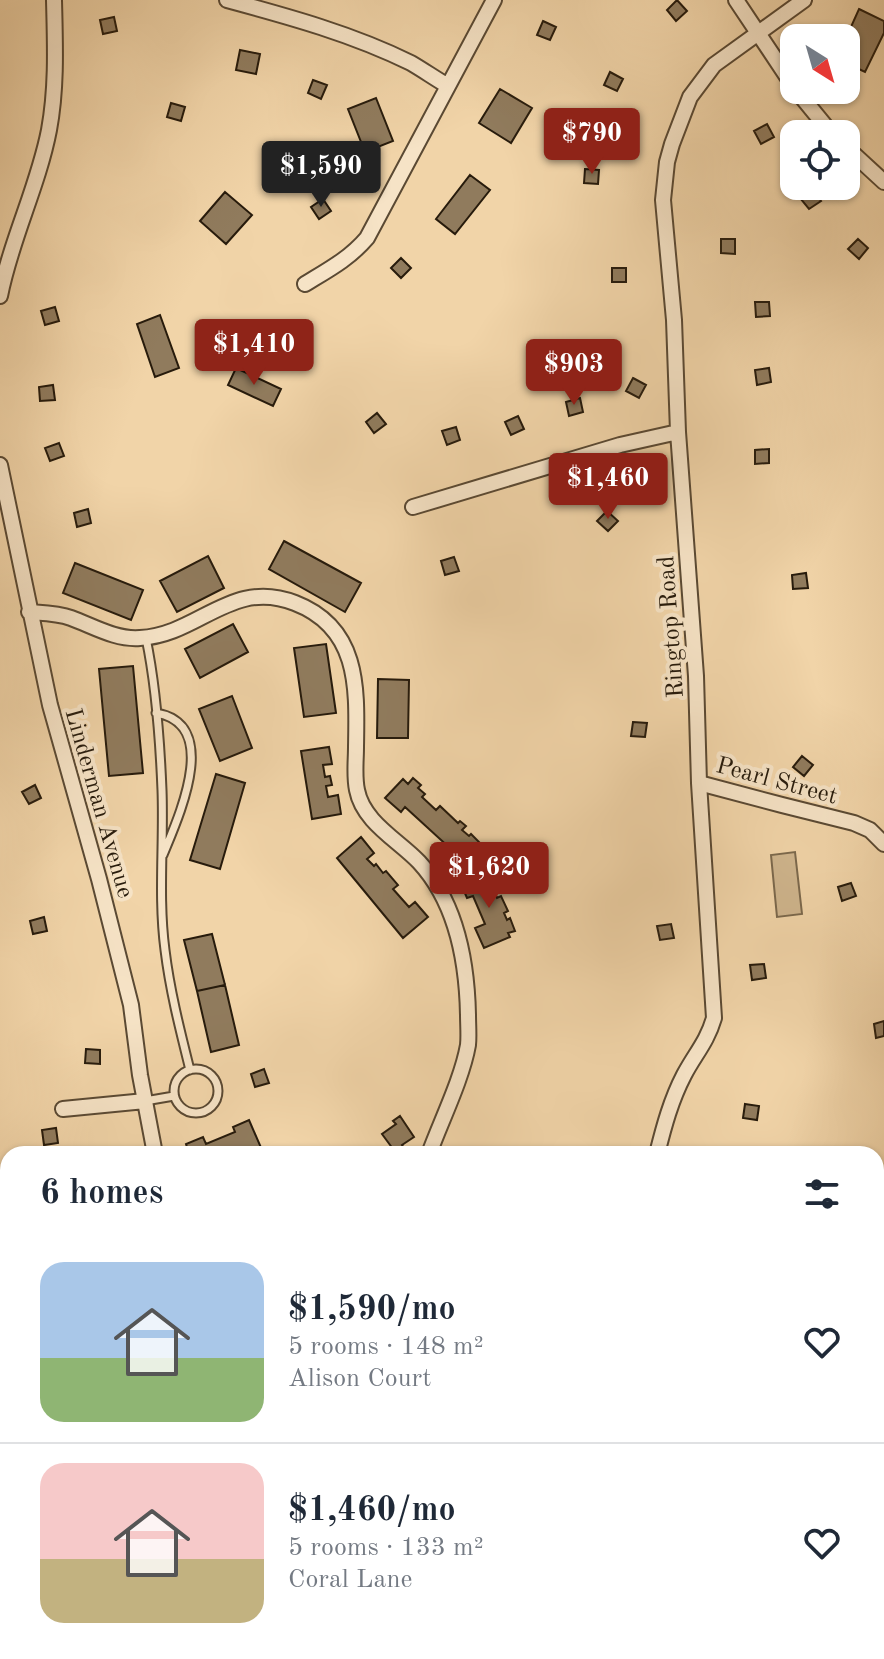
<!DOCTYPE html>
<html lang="en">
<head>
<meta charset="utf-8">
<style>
	:root { --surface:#fff; --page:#f6f6f7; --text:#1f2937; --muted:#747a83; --line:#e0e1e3; --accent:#8f2418 }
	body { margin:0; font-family:"Old Standard TT",serif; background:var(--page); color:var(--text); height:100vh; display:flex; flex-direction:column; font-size:30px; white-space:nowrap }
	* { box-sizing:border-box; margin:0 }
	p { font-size:26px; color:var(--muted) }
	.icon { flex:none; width:44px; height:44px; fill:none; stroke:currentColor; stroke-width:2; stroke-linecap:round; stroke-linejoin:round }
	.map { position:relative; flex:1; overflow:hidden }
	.side { position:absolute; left:0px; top:1146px; width:884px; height:514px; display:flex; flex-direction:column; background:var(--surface); border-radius:24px 24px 0 0; box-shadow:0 2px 6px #0004 }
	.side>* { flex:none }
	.needle { width:52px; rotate:143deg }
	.controls { position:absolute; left:780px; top:24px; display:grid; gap:16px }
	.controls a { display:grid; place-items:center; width:80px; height:80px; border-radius:16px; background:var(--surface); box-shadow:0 2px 6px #0004; font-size:40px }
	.price { position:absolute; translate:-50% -68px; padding:0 18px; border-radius:8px; background:var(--accent); color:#fff; font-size:26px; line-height:52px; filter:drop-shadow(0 2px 4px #0008) }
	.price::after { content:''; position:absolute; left:50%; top:48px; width:24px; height:18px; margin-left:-12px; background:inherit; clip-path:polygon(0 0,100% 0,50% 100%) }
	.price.current { background:#222; color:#fff }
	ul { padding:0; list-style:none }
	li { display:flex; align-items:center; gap:24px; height:200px; padding:0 40px }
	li+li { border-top:2px solid var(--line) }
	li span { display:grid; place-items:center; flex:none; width:224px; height:160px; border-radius:24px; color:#555 }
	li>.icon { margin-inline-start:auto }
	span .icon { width:96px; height:96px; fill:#fffc; stroke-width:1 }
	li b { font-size:34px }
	h2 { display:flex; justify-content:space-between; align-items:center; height:96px; padding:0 40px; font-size:34px }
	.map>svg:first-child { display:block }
</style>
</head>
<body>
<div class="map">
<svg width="884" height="1659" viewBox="0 0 884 1659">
	<rect width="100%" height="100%" fill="#f1d4a8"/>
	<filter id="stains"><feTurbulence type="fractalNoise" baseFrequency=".0025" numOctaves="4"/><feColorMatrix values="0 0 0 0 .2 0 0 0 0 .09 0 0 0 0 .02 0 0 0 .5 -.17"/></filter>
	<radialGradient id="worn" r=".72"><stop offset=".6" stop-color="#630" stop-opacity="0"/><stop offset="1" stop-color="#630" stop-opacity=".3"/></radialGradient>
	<!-- green -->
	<path fill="#cfb58d" stroke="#7b684c" stroke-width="2" d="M795 852 802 914 777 917 771 855Z"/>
	<!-- building -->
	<path fill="#907b5d" stroke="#271b0c" stroke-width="2" d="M677 0 687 11 676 21 667 10Z
		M859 9 884 21V33L865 72 846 63V38Z
		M114 17 117 31 103 34 100 20Z
		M543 21 556 27 550 40 537 35Z
		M240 50 260 54 256 74 236 70Z
		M610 72 623 79 617 91 604 85Z
		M313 80 327 85 321 99 308 93Z
		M500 89 532 108 511 143 479 123Z
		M376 98 393 141 365 152 348 109Z
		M171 103 185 107 181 121 167 117Z
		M767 124 774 137 761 144 754 131Z
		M585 169 599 170 598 184 584 183Z
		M470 175 490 190 455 234 436 219Z
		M812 189 821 201 809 209 800 198Z
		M225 192 252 215 226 244 200 221Z
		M323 199 331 211 319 219 311 207Z
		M721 239H735V254L721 253Z
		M858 239 868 248 859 259 848 249Z
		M401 258 411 268 401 278 391 268Z
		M612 268H626V282H612Z
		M755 302H769L770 316 756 317Z
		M55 307 59 321 45 325 41 311Z
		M160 315 179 368 155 377 137 324Z
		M236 368 281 389 273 406 228 385Z
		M769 368 771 382 757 385 755 370Z
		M633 378 646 385 639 398 626 391Z
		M53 385 55 400 40 401 39 387Z
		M580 398 583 412 569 416 566 402Z
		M377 413 386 424 374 433 366 422Z
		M518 416 524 429 511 435 505 422Z
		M456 427 460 440 447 445 442 431Z
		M59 443 64 456 50 461 45 448Z
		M769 449V463L755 464V450Z
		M88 509 91 523 77 527 74 513Z
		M607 511 618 521 608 531 597 521Z
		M284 541 361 583 345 612 269 569Z
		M208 556 224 588 177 612 160 581Z
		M454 557 459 571 445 575 441 561Z
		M75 563 143 590 131 620 63 593Z
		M806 573 808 588 793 589 792 575Z
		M233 624 248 652 200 678 185 649Z
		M326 644 336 713 304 717 294 648Z
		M133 666 143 773 109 776 99 669Z
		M378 679 409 680 408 738H377Z
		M232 696 252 748 220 761 199 709Z
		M633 722 647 723 645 737 631 736Z
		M329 747 332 764 323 765 325 777 330 776 332 785 326 786 328 797 338 795 341 814 312 819 301 751Z
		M802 756 813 765 804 776 793 767Z
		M216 774 245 783 220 869 190 860Z
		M413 778 421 785 418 788 425 794 422 797 436 810 440 806 458 823 460 821 466 826 462 830 469 836 471 834 479 842 475 847 478 850 463 867 448 854 452 850 405 807 401 812 385 798 403 779 408 784Z
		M35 785 41 798 29 804 22 792Z
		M361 837 374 853 367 859 374 866 376 864 383 873 386 871 398 885 393 889 409 907 415 902 428 917 403 938 337 858Z
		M486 874 487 876 492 874 499 892 495 894 497 898 501 896 508 911 504 913 507 920 510 918 515 931 508 933 510 937 484 948 475 928 485 924 473 896 467 898 461 884Z
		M851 883 856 896 842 901 838 887Z
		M44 917 47 931 33 934 30 921Z
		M671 924 674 938 660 940 657 926Z
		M212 934 225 985 197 991 184 940Z
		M764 964 766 978 752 980 750 965Z
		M225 985 239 1045 211 1052 197 991Z
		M884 1021V1036L876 1038 874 1024Z
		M86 1049 100 1050V1064L85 1063Z
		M264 1069 269 1083 255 1087 251 1074Z
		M745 1104 759 1106 757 1120 743 1118Z
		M400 1116 414 1137 402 1145 408 1154H386L393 1149 382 1134 396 1124 393 1121Z
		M249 1120 262 1150 251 1154H189L186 1144 203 1137 206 1144 235 1132 233 1127Z
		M56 1128 58 1143 44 1145 42 1130Z"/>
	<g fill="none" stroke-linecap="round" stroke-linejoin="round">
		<!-- service casing -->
		<g stroke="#5a4933" stroke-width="11">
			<path id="service" d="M146 638C156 686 160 741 162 790 164 843 158 897 165 950 170 991 180 1030 190 1070
				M156 713C222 724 178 818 163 855
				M174 1091a22 22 0 1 1 44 0a22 22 0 1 1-44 0Z
				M145 1101 174 1096"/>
		</g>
		<!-- minor casing -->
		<g stroke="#5a4933" stroke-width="18">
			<path id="minor" d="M227 0C290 17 352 34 411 63 423 70 436 79 448 86
				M736 0 794 87
				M796 90 832 134
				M846 147 884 182
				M305 284C328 270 349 259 367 238L494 0
				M0 296C11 239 38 187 49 130 57 87 55 43 54 0
				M0 465 50 705 99 879 131 1005 140 1075 155 1154
				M413 507 620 445 678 432
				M29 612C43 613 58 613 71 618 93 626 116 640 140 638 199 635 231 578 295 603 360 628 357 689 356 747 356 761 354 776 357 790 363 822 398 840 419 862 456 902 467 962 468 1015 468 1025 469 1036 468 1045 462 1079 441 1121 429 1154
				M699 783 782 805 854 823 870 830 884 844
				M63 1109 145 1101
				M657 1154C664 1126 671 1100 684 1075 695 1054 707 1042 714 1018L699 783 696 676 678 432 674 320 663 200 667 162 672 144 690 97 714 65 804 0
				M0 1237H8
				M876 1332 884 1334
				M0 1537 8 1540
				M876 1612 884 1614
				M516 1652 517 1657
				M311 1659 313 1652"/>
		</g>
		<!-- service -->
		<use href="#service" stroke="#f6e3c6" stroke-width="7"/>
		<!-- minor -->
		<use href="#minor" stroke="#f6e3c6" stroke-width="14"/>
	</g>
	<g text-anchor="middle" stroke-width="8" stroke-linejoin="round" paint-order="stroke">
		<!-- street labels -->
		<g font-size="24" fill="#271b0c" stroke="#f6e3c6">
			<text transform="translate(670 627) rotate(-94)" y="8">Ringtop Road</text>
			<text transform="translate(777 780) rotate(15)" y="8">Pearl Street</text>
			<text transform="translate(100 803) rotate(74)" y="8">Linderman Avenue</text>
		</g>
	</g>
	<rect width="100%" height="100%" filter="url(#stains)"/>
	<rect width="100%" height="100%" fill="url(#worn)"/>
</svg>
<div class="controls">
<a><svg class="needle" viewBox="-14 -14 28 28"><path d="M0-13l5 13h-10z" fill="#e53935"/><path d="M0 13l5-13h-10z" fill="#747a83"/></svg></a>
<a><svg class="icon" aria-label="locate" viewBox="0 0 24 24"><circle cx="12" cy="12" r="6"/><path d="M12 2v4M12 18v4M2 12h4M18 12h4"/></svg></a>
</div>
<b class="price" style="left:592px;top:176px">$790</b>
<b class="price current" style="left:321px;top:209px">$1,590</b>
<b class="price" style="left:254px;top:387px">$1,410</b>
<b class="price" style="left:574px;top:407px">$903</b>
<b class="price" style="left:608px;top:521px">$1,460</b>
<b class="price" style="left:489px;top:910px">$1,620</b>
<section class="side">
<h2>6 homes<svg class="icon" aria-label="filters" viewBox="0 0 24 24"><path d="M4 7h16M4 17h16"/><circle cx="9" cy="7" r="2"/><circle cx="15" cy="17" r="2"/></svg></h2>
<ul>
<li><span style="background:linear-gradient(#a9c7e8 60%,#8fb573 0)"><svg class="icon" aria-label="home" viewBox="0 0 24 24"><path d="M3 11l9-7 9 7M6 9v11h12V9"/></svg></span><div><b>$1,590/mo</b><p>5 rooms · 148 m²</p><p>Alison Court</p></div><svg class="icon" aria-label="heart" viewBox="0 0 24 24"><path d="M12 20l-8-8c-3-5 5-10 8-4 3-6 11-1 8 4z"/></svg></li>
<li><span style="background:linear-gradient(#f6c9c9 60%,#c2b280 0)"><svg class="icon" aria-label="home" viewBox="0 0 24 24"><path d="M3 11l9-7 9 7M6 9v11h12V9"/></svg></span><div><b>$1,460/mo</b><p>5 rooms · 133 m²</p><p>Coral Lane</p></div><svg class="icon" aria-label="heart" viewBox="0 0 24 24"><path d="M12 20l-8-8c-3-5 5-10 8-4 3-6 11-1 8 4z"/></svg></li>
</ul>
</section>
</div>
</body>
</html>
